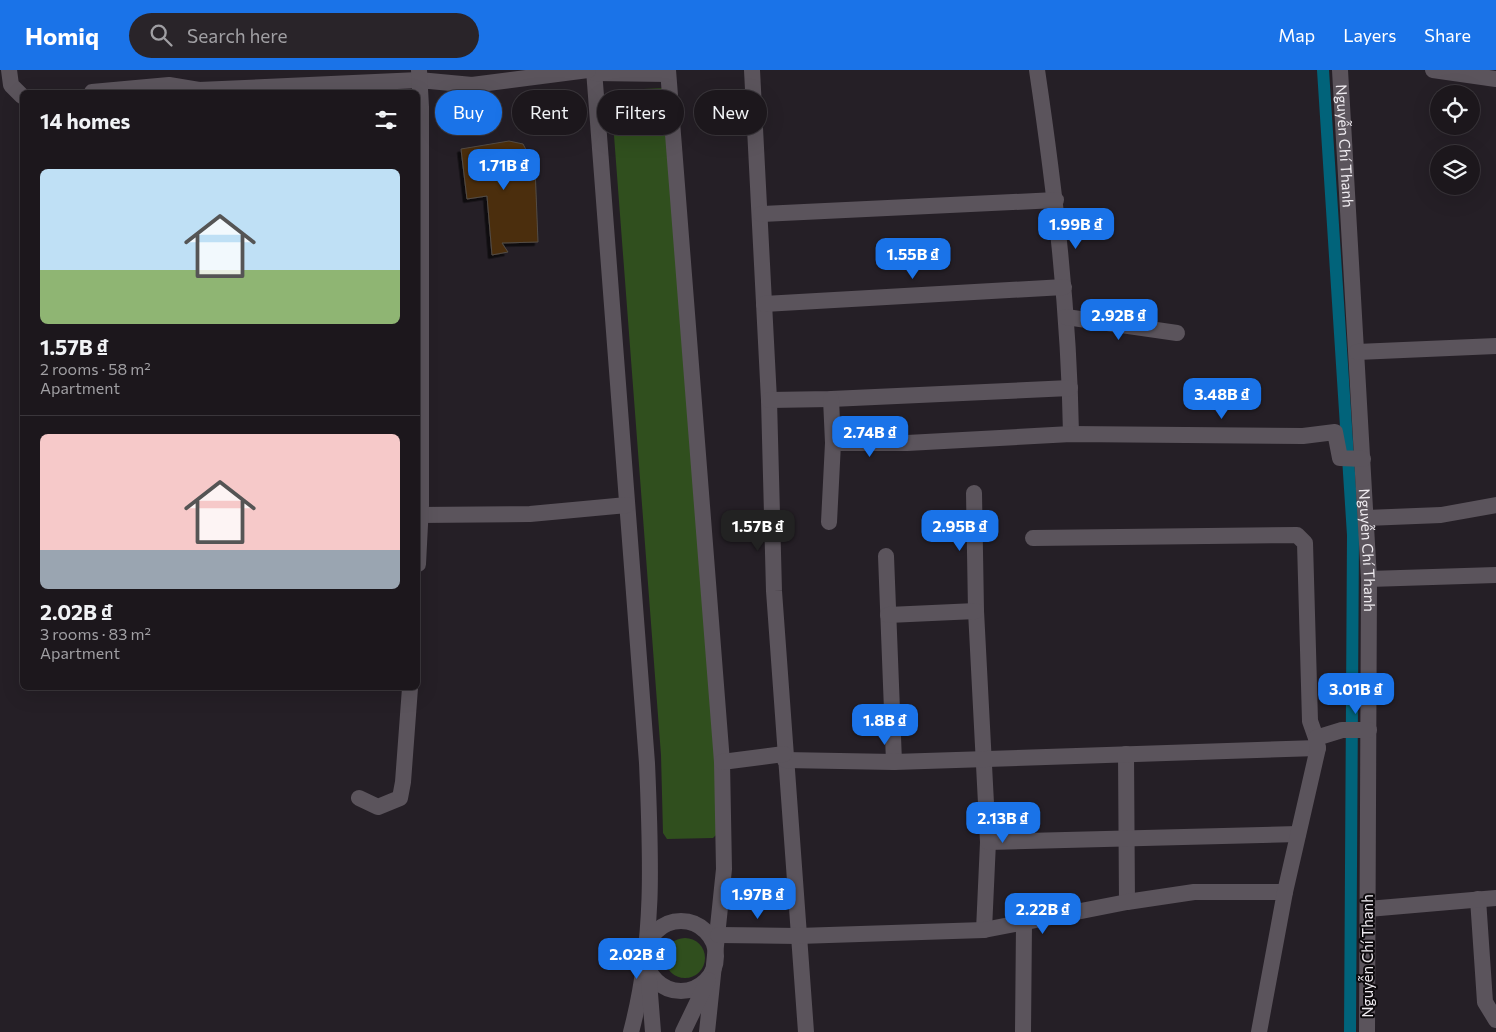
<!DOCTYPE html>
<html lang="en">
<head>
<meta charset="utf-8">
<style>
	:root { --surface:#1c171c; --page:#292429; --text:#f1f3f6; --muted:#a09fa3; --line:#3a363b; --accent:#1a73e8 }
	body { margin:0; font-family:Commissioner,sans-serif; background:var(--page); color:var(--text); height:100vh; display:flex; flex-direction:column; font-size:19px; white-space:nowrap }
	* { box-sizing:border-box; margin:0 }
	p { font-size:16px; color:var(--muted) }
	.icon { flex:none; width:28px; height:28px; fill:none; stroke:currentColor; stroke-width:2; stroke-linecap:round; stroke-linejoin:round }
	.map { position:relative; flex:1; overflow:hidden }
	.side { position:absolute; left:20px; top:20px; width:400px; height:600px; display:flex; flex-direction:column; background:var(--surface); border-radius:8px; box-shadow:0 5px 20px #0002,0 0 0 1px var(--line) }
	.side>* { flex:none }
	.guide { position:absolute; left:435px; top:20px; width:475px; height:45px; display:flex; gap:10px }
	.fabs { position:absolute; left:1430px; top:15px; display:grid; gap:10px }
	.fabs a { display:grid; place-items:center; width:50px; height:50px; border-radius:50%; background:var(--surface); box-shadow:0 5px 20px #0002,0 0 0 1px var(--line); font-size:25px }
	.price { position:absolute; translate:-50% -42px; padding:0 11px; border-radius:10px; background:var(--accent); color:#fff; font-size:16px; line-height:32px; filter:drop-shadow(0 1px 2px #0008) }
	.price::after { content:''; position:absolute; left:50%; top:30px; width:15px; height:11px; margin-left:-8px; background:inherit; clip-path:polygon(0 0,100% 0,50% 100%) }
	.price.on { background:#222; color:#fff }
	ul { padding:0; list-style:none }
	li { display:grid; align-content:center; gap:10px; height:265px; padding:0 20px }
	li+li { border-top:1px solid var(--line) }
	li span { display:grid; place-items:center; height:155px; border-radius:8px; color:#555 }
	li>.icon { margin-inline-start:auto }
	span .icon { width:90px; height:90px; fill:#fffc; stroke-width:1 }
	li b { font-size:21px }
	h2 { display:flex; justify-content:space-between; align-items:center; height:60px; padding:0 20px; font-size:21px }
	.chip { padding:0 18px; border-radius:22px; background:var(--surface); box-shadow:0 5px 20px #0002,0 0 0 1px var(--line); font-size:18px; line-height:45px }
	.chip.on { background:var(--accent); color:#fff }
	header { display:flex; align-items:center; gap:30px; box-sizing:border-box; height:70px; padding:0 25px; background:var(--accent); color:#fff }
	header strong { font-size:24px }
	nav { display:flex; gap:28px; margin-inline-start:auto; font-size:18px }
	.search { width:350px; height:45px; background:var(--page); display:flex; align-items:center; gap:12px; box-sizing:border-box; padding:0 18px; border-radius:28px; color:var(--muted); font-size:19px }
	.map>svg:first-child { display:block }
</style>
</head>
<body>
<header>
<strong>Homiq</strong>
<div class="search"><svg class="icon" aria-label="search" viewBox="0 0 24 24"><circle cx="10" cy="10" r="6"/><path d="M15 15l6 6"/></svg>Search here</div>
<nav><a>Map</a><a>Layers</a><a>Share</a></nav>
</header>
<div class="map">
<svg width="1496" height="962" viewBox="0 0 1496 962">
	<defs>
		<filter id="shadow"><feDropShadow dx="-3.5" dy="3.5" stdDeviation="0" flood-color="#0009"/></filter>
	</defs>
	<rect width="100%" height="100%" fill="#251f26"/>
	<!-- green -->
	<path fill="#304f1e" d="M665 18 717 685V764L713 768 667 769 663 763 661 685 611 26 621 20Z
		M665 888a20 20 0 1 1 40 0a20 20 0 1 1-40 0Z"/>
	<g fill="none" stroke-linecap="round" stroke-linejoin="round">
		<!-- canal -->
		<path stroke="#01637a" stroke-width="12" d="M1323 0 1353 465 1350 962"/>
	</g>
	<!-- building -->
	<path fill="#4c2e0d" stroke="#534c45" filter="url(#shadow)" d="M509 71 523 74 535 97 538 172 502 173 508 182 492 185 487 126 467 129 461 79Z"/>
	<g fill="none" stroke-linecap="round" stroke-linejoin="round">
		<!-- minor -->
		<g stroke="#5b545c" stroke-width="16">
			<path d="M9 0 11 15 22 26"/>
			<path d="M594 0 647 693C651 785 655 872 631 962"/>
			<path d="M668 0 722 692 724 799 707 962"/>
			<path d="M752 0 769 330 774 521 806 962"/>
			<path d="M1037 0C1055 121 1069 241 1071 364"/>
			<path id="s1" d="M1340 0 1369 509 1367 962"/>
			<path d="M1433 0 1496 9"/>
			<path d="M594 3 668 4"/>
			<path d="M92 22 169 15 199 20 419 10 472 15 588 0"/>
			<path d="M761 144 1056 130"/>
			<path d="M764 234 1064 217"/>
			<path d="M1066 247 1177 263"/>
			<path d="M1357 282 1496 276"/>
			<path d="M769 330 831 329 1070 318"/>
			<path d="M833 373H907L1071 364 1303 366 1335 362 1340 388 1363 389"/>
			<path d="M974 423 976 541 988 772 984 860"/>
			<path d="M418 445 530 444 627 435"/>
			<path d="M1366 448 1441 445 1496 435"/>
			<path d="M829 452 833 373 831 329"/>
			<path d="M1033 468 1297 465 1305 473 1310 651 1316 668"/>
			<path d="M886 486 894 692"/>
			<path d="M418 494 421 435V37L419 0"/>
			<path d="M1369 509 1496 505"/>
			<path d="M888 545 976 541"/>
			<path d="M1126 684 1127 832"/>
			<path d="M785 690 894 692 1318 678"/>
			<path d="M722 692 784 684"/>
			<path d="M359 728 378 737 400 728 403 712 410 618"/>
			<path d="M988 772 1298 764"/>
			<path d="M1478 829 1485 932 1496 950"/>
			<path d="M1368 839 1496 828"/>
			<circle cx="681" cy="886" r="35"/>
			<path d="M718 865 798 866 984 860 1127 832 1194 822H1285"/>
			<path d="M649 911 653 962"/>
			<path d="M683 962 708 910"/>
			<path d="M1023 962 1024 853"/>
			<path d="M1259 962 1285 822 1318 678 1316 668 1342 660H1369"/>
		</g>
	</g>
	<g text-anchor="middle" stroke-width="4" stroke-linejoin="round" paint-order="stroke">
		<!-- street labels -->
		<g font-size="15" fill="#eeeaef" stroke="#0d0a0d">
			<text dy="5" stroke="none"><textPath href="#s1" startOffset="76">Nguyễn Chí Thanh</textPath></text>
			<text dy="5" stroke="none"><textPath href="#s1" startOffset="481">Nguyễn Chí Thanh</textPath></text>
			<text transform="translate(1368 886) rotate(-90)" y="5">Nguyễn Chí Thanh</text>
		</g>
	</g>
</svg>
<div class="fabs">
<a><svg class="icon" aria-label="locate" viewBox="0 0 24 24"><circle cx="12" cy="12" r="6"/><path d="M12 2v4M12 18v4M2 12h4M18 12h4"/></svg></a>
<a><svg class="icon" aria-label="layers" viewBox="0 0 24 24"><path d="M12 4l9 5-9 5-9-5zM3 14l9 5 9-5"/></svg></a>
</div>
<b class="price" style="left:504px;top:121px">1.71B ₫</b>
<b class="price" style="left:1076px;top:180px">1.99B ₫</b>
<b class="price" style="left:913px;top:210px">1.55B ₫</b>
<b class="price" style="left:1119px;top:271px">2.92B ₫</b>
<b class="price" style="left:1222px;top:350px">3.48B ₫</b>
<b class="price" style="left:870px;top:388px">2.74B ₫</b>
<b class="price on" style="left:758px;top:482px">1.57B ₫</b>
<b class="price" style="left:960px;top:482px">2.95B ₫</b>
<b class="price" style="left:1356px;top:645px">3.01B ₫</b>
<b class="price" style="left:885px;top:676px">1.8B ₫</b>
<b class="price" style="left:1003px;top:774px">2.13B ₫</b>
<b class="price" style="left:758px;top:850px">1.97B ₫</b>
<b class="price" style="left:1043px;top:865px">2.22B ₫</b>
<b class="price" style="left:637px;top:910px">2.02B ₫</b>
<div class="guide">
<a class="chip on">Buy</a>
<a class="chip">Rent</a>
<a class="chip">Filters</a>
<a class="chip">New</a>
</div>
<section class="side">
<h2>14 homes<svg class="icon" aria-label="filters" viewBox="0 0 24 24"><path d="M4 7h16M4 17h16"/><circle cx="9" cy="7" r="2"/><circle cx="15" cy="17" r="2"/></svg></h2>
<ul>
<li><span style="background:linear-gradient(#bfe0f5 65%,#8fb573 0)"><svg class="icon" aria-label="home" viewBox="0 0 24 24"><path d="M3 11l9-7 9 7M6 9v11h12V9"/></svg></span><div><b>1.57B ₫</b><p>2 rooms · 58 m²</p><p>Apartment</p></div></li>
<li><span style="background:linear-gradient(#f6c9c9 75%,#9aa5b1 0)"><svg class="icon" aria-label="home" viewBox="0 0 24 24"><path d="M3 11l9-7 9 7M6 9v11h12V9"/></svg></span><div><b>2.02B ₫</b><p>3 rooms · 83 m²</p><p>Apartment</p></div></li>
</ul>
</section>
</div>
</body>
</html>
